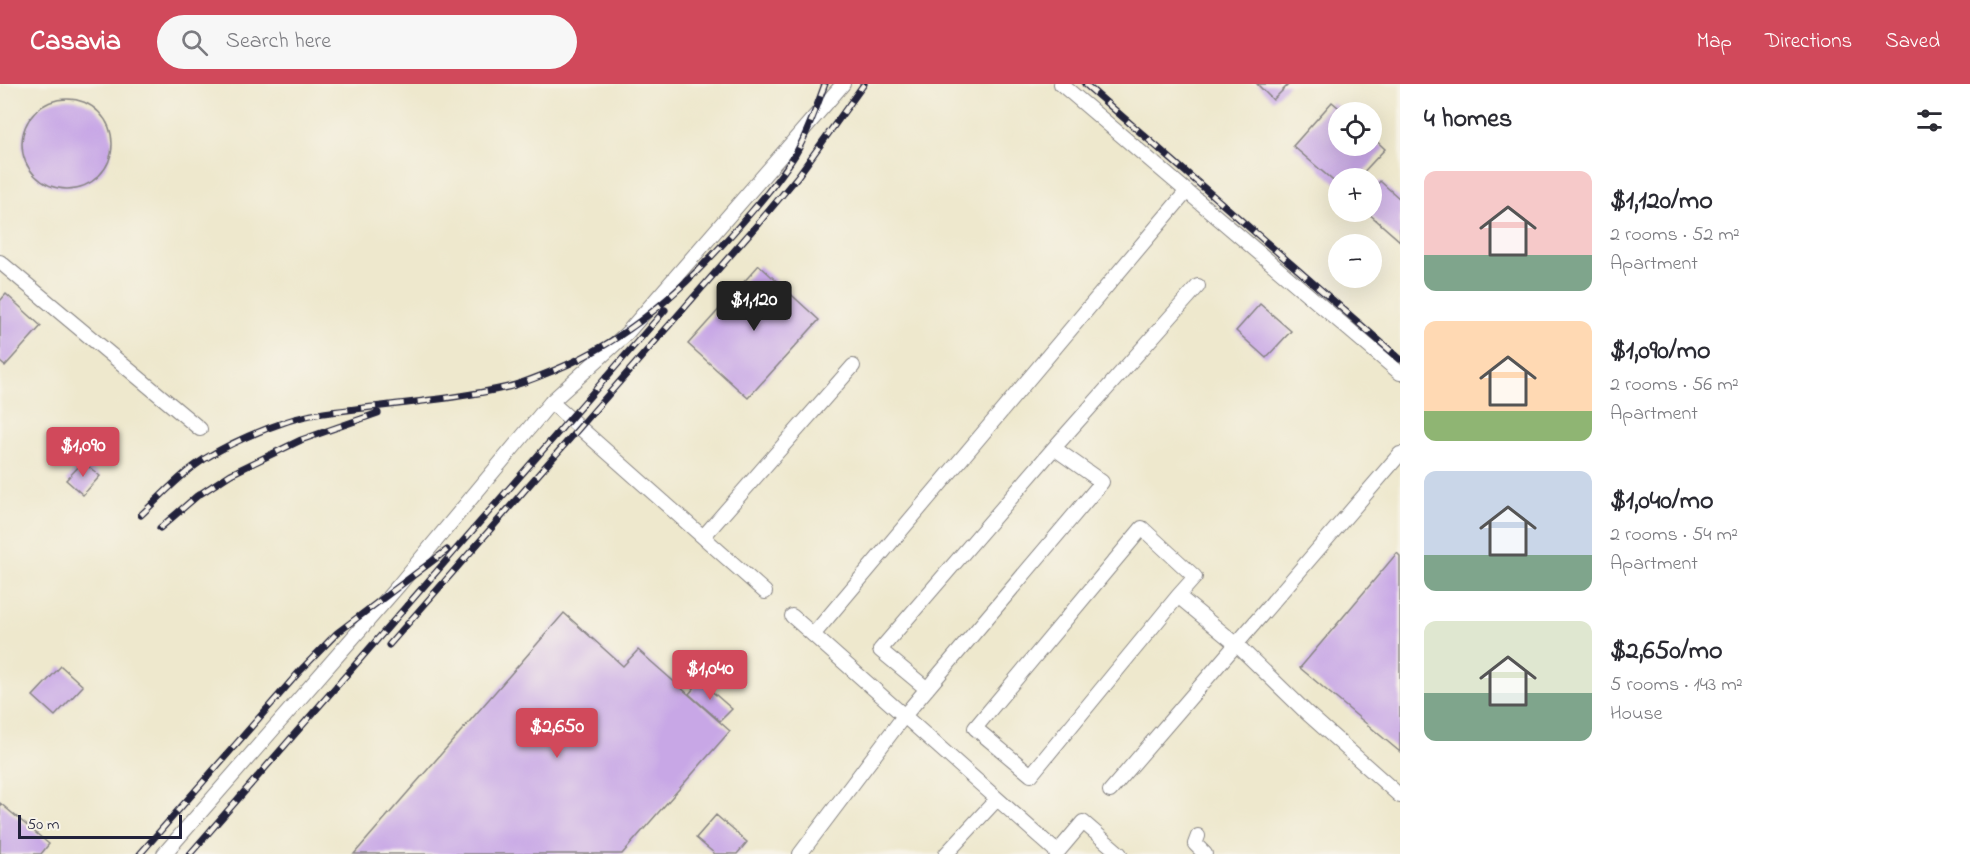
<!DOCTYPE html>
<html lang="en">
<head>
<meta charset="utf-8">
<style>
	:root { --surface:#fff; --page:#f7f7f7; --text:#2b2b33; --muted:#7c7c81; --accent:#d1495b }
	body { margin:0; font-family:"Indie Flower",sans-serif; background:var(--page); color:var(--text); height:100vh; display:flex; flex-direction:column; font-size:22px; white-space:nowrap }
	* { box-sizing:border-box; margin:0 }
	p { font-size:20px; color:var(--muted) }
	.icon { flex:none; width:33px; height:33px; fill:none; stroke:currentColor; stroke-width:2; stroke-linecap:round; stroke-linejoin:round }
	.map { position:relative; flex:1; overflow:hidden }
	.side { display:flex; flex-direction:column; background:var(--surface); width:570px }
	.side>* { flex:none }
	.controls { position:absolute; left:1328px; top:18px; display:grid; gap:12px }
	.controls a { display:grid; place-items:center; width:54px; height:54px; border-radius:50%; background:var(--surface); box-shadow:0 6px 24px #0002; font-size:30px }
	.scale { position:absolute; left:18px; bottom:15px; width:164px; box-sizing:border-box; padding-left:6px; border:3px solid #22223b; border-top:0; font-size:16px; line-height:21px; white-space:nowrap; color:#22223b; -webkit-text-stroke:4px #f7f3e8; paint-order:stroke }
	.price { position:absolute; translate:-50% -51px; padding:0 14px; border-radius:6px; background:var(--accent); color:#fff; font-size:20px; line-height:39px; filter:drop-shadow(0 2px 3px #0008) }
	.price::after { content:''; position:absolute; left:50%; top:36px; width:18px; height:14px; margin-left:-9px; background:inherit; clip-path:polygon(0 0,100% 0,50% 100%) }
	.price.selected { background:#222; color:#fff }
	ul { padding:0; list-style:none }
	li { display:flex; align-items:center; gap:18px; height:150px; padding:0 24px }
	li span { display:grid; place-items:center; flex:none; width:168px; height:120px; border-radius:12px; color:#555 }
	li>.icon { margin-inline-start:auto }
	span .icon { width:72px; height:72px; fill:#fffc; stroke-width:1 }
	li b { font-size:26px }
	h2 { display:flex; justify-content:space-between; align-items:center; height:72px; padding:0 24px; font-size:26px }
	header { display:flex; align-items:center; gap:36px; box-sizing:border-box; height:84px; padding:0 30px; background:var(--accent); color:#fff }
	header strong { font-size:28px }
	nav { display:flex; gap:33px; margin-inline-start:auto; font-size:21px }
	.search { width:420px; height:54px; background:var(--page); display:flex; align-items:center; gap:15px; box-sizing:border-box; padding:0 21px; border-radius:33px; color:var(--muted); font-size:22px }
	main { display:flex; flex:1; min-height:0 }
	.map>svg:first-child { display:block }
</style>
</head>
<body>
<header>
<strong>Casavia</strong>
<div class="search"><svg class="icon" aria-label="search" viewBox="0 0 24 24"><circle cx="10" cy="10" r="6"/><path d="M15 15l6 6"/></svg>Search here</div>
<nav><a>Map</a><a>Directions</a><a>Saved</a></nav>
</header>
<main>
<div class="map">
<svg width="1400" height="770" viewBox="0 0 1400 770">
	<rect width="100%" height="100%" fill="#f7f3e8"/>
	<filter id="ink" filterUnits="userSpaceOnUse"><feTurbulence type="fractalNoise" baseFrequency=".0167" numOctaves="2"/><feDisplacementMap in="SourceGraphic" scale="12" xChannelSelector="R" yChannelSelector="G"/><feConvolveMatrix kernelMatrix="1 2 1 2 8 2 1 2 1" color-interpolation-filters="sRGB"/></filter>
	<filter id="wash" filterUnits="userSpaceOnUse"><feTurbulence type="fractalNoise" baseFrequency=".008" numOctaves="4" result="noise"/><feDisplacementMap in="SourceGraphic" scale="24" xChannelSelector="R" yChannelSelector="G"/><feGaussianBlur stdDeviation="1.35" result="paint"/><feColorMatrix in="noise" values="0 0 0 0 0 0 0 0 0 0 0 0 0 0 0 0 0 1.4 0 .05"/><feComposite in="paint" operator="in"/></filter>
	<g filter="url(#wash)">
		<rect width="100%" height="100%" fill="#eee8cd"/>
		<g id="blocks">
			<!-- building -->
			<path fill="#c8a7e6" d="M1257 0H1289L1273 16Z
				M22 60a45 45 0 1 1 90 0a45 45 0 1 1-90 0Z
				M1332 18 1344 28H1338V62H1371V52L1385 65 1358 94H1338V101L1293 62Z
				M1380 97 1400 115V157L1367 128H1371V108Z
				M759 181 819 236 748 314 688 260Z
				M6 210 41 242 5 282 0 278V217Z
				M1260 220 1291 247 1266 274 1236 247Z
				M83 378 100 392 83 411 66 396Z
				M1397 469 1400 472V668L1300 584Z
				M564 529 623 582 638 566 730 647 622 770H354Z
				M61 582 83 602 55 632 33 612Z
				M700 597 732 625 720 637 689 610Z
				M0 719 49 760 41 770H0Z
				M716 731 747 758 737 770H715L696 754Z"/>
		</g>
	</g>
	<g filter="url(#ink)">
		<use href="#blocks" fill-opacity="0" stroke="#888584" stroke-width="1.5"/>
		<g fill="none" stroke-linecap="round" stroke-linejoin="round">
			<!-- lane casing -->
			<g stroke="#888584" stroke-width="16">
				<path id="lane" d="M1061 0 1400 289
					M0 178 200 345
					M551 318 765 508
					M703 453 853 282
					M1178 512 1031 691 975 644 1142 444 1195 493 1178 512 1236 560 1307 629 1400 712
					M792 532 1057 768
					M813 551 1187 107
					M927 605 880 566 1054 364 1198 202
					M1110 707 1400 370
					M1198 752 1195 760 1205 770
					M164 770 399 501 551 318 627 249 843 0
					M800 770 904 632 1102 398 1054 364
					M946 770 997 715
					M1056 770 1083 738 1120 770"/>
			</g>
			<!-- lane -->
			<use href="#lane" stroke="#fff" stroke-width="14"/>
			<!-- rail casing -->
			<g stroke="#22223b" stroke-width="7">
				<path id="rail" d="M1085 0 1400 275
					M141 431C161 412 182 389 206 374 231 359 261 346 288 337 312 329 339 327 364 324 412 318 460 314 508 303 524 299 540 292 555 286 628 256 681 207 733 149 755 124 777 99 795 71 808 49 816 24 825 0
					M160 444 197 412 231 390 301 356 378 329
					M389 561 757 141 798 92 864 0
					M140 770 300 587 337 549 447 466
					M190 770 665 226"/>
			</g>
			<!-- rail -->
			<use href="#rail" stroke="#f7f3e8" stroke-width="4.5" stroke-dasharray="14" stroke-linecap="butt"/>
		</g>
	</g>
</svg>
<div class="controls">
<a><svg class="icon" aria-label="locate" viewBox="0 0 24 24"><circle cx="12" cy="12" r="6"/><path d="M12 2v4M12 18v4M2 12h4M18 12h4"/></svg></a>
<a>+</a>
<a>−</a>
</div>
<div class="scale">50 m</div>
<b class="price selected" style="left:754px;top:248px">$1,120</b>
<b class="price" style="left:83px;top:394px">$1,090</b>
<b class="price" style="left:710px;top:617px">$1,040</b>
<b class="price" style="left:557px;top:675px">$2,650</b>
</div>
<section class="side">
<h2>4 homes<svg class="icon" aria-label="filters" viewBox="0 0 24 24"><path d="M4 7h16M4 17h16"/><circle cx="9" cy="7" r="2"/><circle cx="15" cy="17" r="2"/></svg></h2>
<ul>
<li><span style="background:linear-gradient(#f6c9c9 70%,#7fa58c 0)"><svg class="icon" aria-label="home" viewBox="0 0 24 24"><path d="M3 11l9-7 9 7M6 9v11h12V9"/></svg></span><div><b>$1,120/mo</b><p>2 rooms · 52 m²</p><p>Apartment</p></div></li>
<li><span style="background:linear-gradient(#ffd9b3 75%,#8fb573 0)"><svg class="icon" aria-label="home" viewBox="0 0 24 24"><path d="M3 11l9-7 9 7M6 9v11h12V9"/></svg></span><div><b>$1,090/mo</b><p>2 rooms · 56 m²</p><p>Apartment</p></div></li>
<li><span style="background:linear-gradient(#c9d6e8 70%,#7fa58c 0)"><svg class="icon" aria-label="home" viewBox="0 0 24 24"><path d="M3 11l9-7 9 7M6 9v11h12V9"/></svg></span><div><b>$1,040/mo</b><p>2 rooms · 54 m²</p><p>Apartment</p></div></li>
<li><span style="background:linear-gradient(#dfe7d0 60%,#7fa58c 0)"><svg class="icon" aria-label="home" viewBox="0 0 24 24"><path d="M3 11l9-7 9 7M6 9v11h12V9"/></svg></span><div><b>$2,650/mo</b><p>5 rooms · 143 m²</p><p>House</p></div></li>
</ul>
</section>
</main>
</body>
</html>
